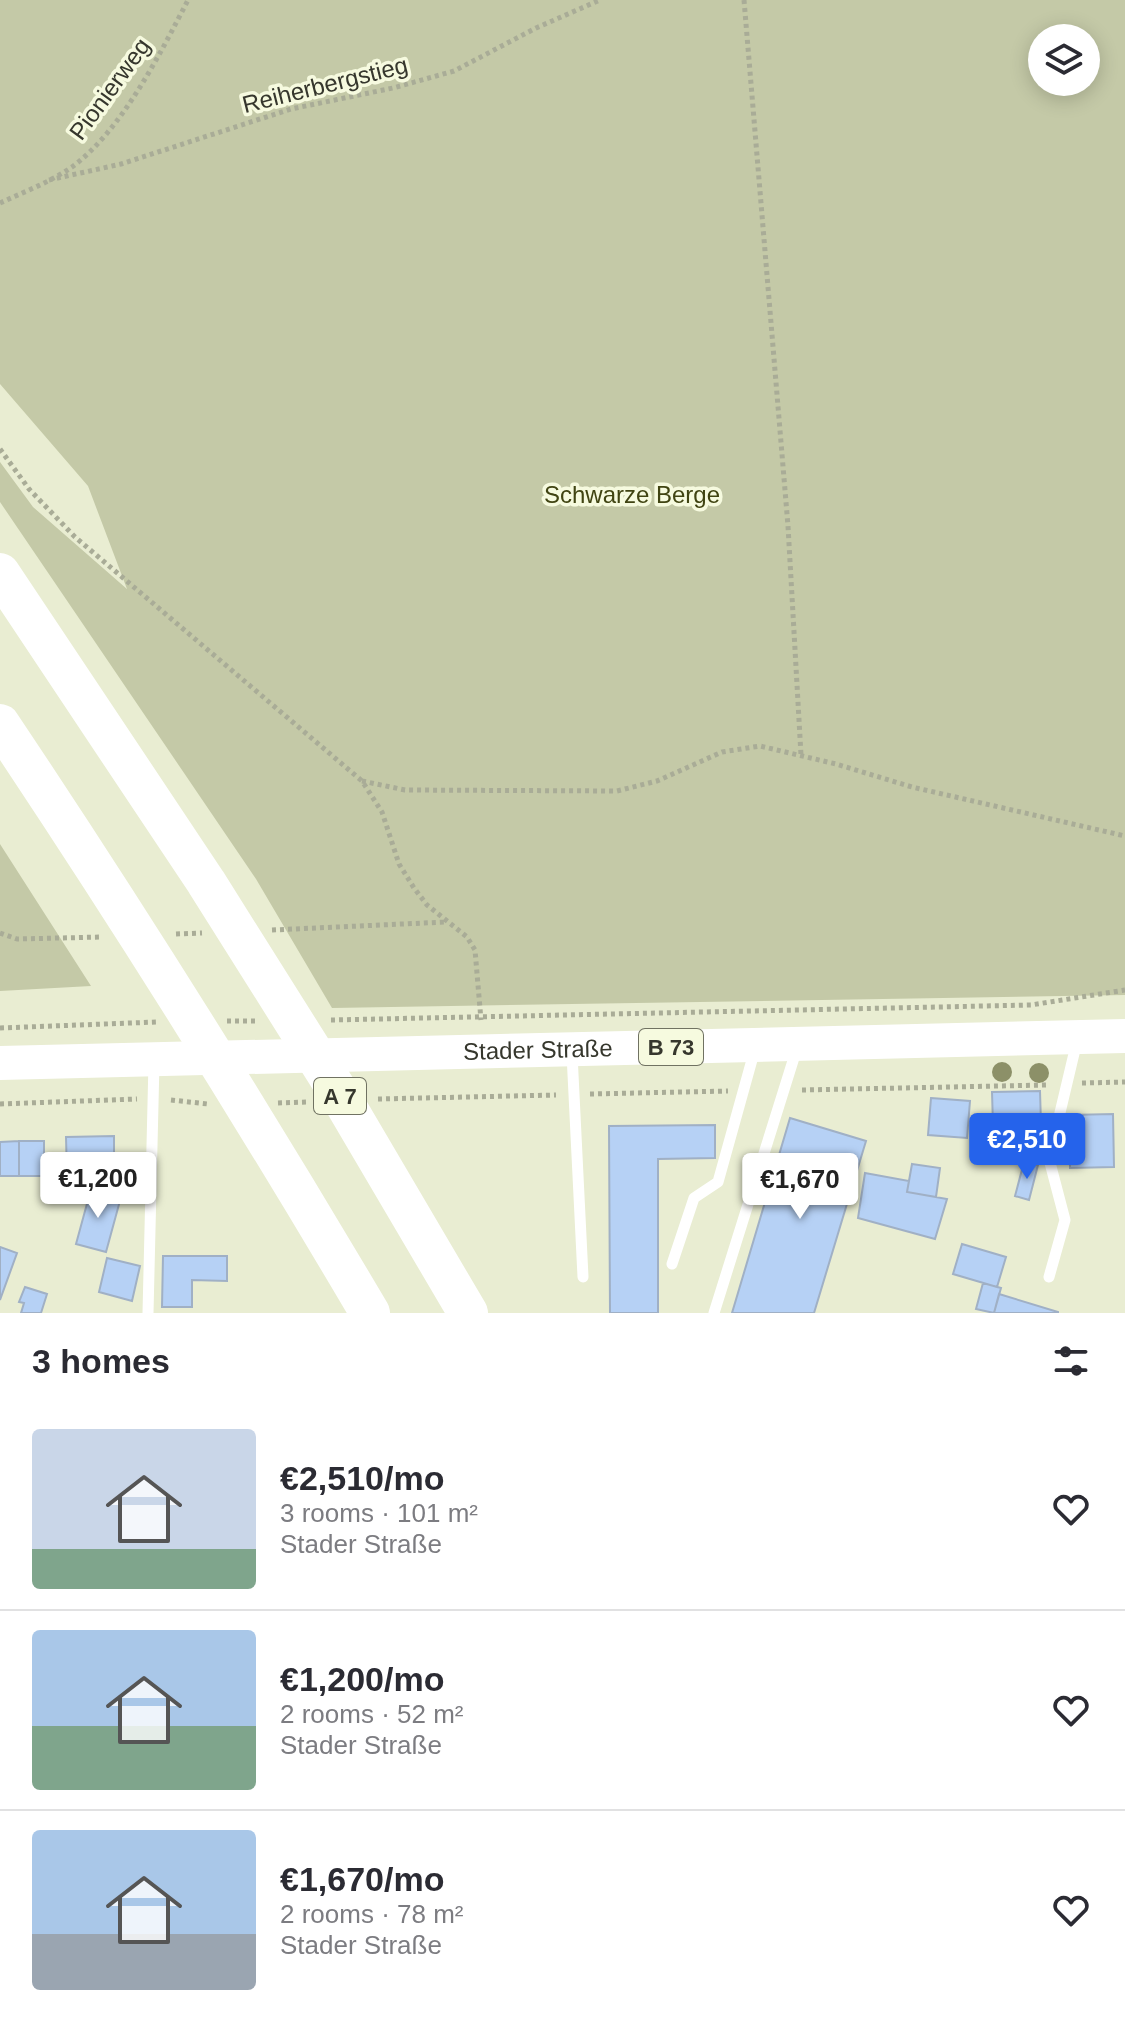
<!DOCTYPE html>
<html lang="en">
<head>
<meta charset="utf-8">
<style>
	:root { --surface:#fff; --page:#f7f7f7; --text:#2b2b33; --muted:#7c7c81; --line:#e1e1e2; --accent:#2563eb }
	body { margin:0; font-family:Arial,sans-serif; background:var(--page); color:var(--text); height:100vh; display:flex; flex-direction:column; font-size:30px; white-space:nowrap }
	* { box-sizing:border-box; margin:0 }
	p { font-size:26px; color:var(--muted) }
	.icon { flex:none; width:44px; height:44px; fill:none; stroke:currentColor; stroke-width:2; stroke-linecap:round; stroke-linejoin:round }
	.map { position:relative; height:1313px; overflow:hidden }
	.side { display:flex; flex-direction:column; background:var(--surface); flex:1 }
	.side>* { flex:none }
	.buttons { position:absolute; left:1028px; top:24px; display:grid; gap:16px }
	.buttons a { display:grid; place-items:center; width:72px; height:72px; border-radius:50%; background:var(--surface); box-shadow:0 4px 20px #0003; font-size:40px }
	.price { position:absolute; translate:-50% -68px; padding:0 18px; border-radius:8px; background:#fff; color:#222; font-size:26px; line-height:52px; filter:drop-shadow(0 2px 4px #0008) }
	.price::after { content:''; position:absolute; left:50%; top:48px; width:24px; height:18px; margin-left:-12px; background:inherit; clip-path:polygon(0 0,100% 0,50% 100%) }
	.price.current { background:var(--accent); color:#fff }
	ul { padding:0; list-style:none }
	li { display:flex; align-items:center; gap:24px; height:200px; padding:0 32px }
	li+li { border-top:2px solid var(--line) }
	li span { display:grid; place-items:center; flex:none; width:224px; height:160px; border-radius:8px; color:#555 }
	li>.icon { margin-inline-start:auto }
	span .icon { width:96px; height:96px; fill:#fffc; stroke-width:1 }
	li b { font-size:34px }
	h2 { display:flex; justify-content:space-between; align-items:center; height:96px; padding:0 32px; font-size:34px }
	.map>svg:first-child { display:block }
</style>
</head>
<body>
<div class="map">
<svg width="1125" height="1313" viewBox="0 0 1125 1313">
	<rect width="100%" height="100%" fill="#e9edd2"/>
	<!-- green -->
	<path fill="#c4c9a7" fill-rule="evenodd" d="M0 0H1125V995L332 1008 256 879 0 502V462L33 507 127 589 88 486 0 384ZM1086 38V82H1042V38Z
		M0 844 91 986 0 991Z"/>
	<!-- building -->
	<path fill="#b6d1f5" stroke="#a0b0c5" stroke-width="2" d="M1040 1091 1041 1124 993 1125 992 1092Z
		M931 1098 970 1101 967 1138 928 1135Z
		M1113 1114 1114 1167 1070 1168 1069 1115Z
		M790 1118 866 1141 814 1313H732Z
		M1003 1124H1024V1153H1003Z
		M715 1125V1158L658 1159V1313H610L609 1126Z
		M114 1136V1175L67 1176 66 1137Z
		M19 1141H44V1176H19Z
		M19 1141V1176H0V1142Z
		M1006 1153H1024V1163H1006Z
		M1024 1162 1038 1165 1029 1200 1015 1196Z
		M912 1164 940 1168 936 1197 907 1192Z
		M865 1173 909 1181 907 1192 947 1199 935 1239 858 1218Z
		M91 1189 121 1197 106 1252 76 1244Z
		M962 1244 1006 1257 997 1287 953 1274Z
		M0 1247 17 1253 0 1300Z
		M163 1256H227V1281L192 1280V1307H162Z
		M107 1258 140 1266 132 1301 99 1292Z
		M983 1283 1001 1288 994 1313 976 1309Z
		M25 1287 47 1294 41 1313H21L24 1303 19 1302Z
		M999 1294 1058 1312V1313H994Z"/>
	<g fill="none" stroke-linecap="round" stroke-linejoin="round">
		<!-- path -->
		<path stroke="#a9ac97" stroke-width="5" stroke-dasharray="4 4" stroke-linecap="butt" d="M744 0 788 526 801 755
			M49 180 121 164 291 109 393 88 454 71 536 28 600 0
			M0 203C24 192 50 182 72 167 122 130 160 54 188 0
			M0 449 29 489 75 537 362 781 382 812 399 864 414 888 427 905 467 937 475 950 481 1020
			M362 781 405 790 617 791 657 781 722 752 760 746 836 764 912 787 1125 836
			M272 930 446 922
			M0 933 17 939 102 937
			M176 934 202 933
			M331 1020 1031 1005 1125 990
			M227 1021H257
			M0 1028 157 1022
			M1082 1083 1125 1082
			M802 1090 1048 1085
			M590 1094 728 1091
			M378 1099 556 1095
			M171 1100 208 1104
			M278 1103 308 1102
			M0 1104 137 1099"/>
		<!-- service -->
		<path stroke="#fff" stroke-width="11" d="M572 1054 583 1277
			M672 1264 694 1198 718 1182 755 1049
			M1049 1277 1065 1220 1049 1159 1077 1041
			M148 1313 154 1062
			M714 1313 797 1048"/>
		<!-- primary -->
		<path stroke="#fff" stroke-width="34" id="s1" d="M0 1063 1125 1036"/>
		<!-- motorway -->
		<path stroke="#fff" stroke-width="40" d="M0 573 206 882 335 1087 468 1313
			M0 724C129 917 252 1113 370 1313"/>
	</g>
	<!-- trees -->
	<g fill="#8c9068">
		<circle cx="1002" cy="1072" r="10"/>
		<circle cx="1039" cy="1073" r="10"/>
	</g>
	<g text-anchor="middle" stroke-width="7" stroke-linejoin="round" paint-order="stroke">
		<!-- shield labels -->
		<g fill="#f6fadf" stroke="#707262" stroke-width="2">
			<rect x="639" y="1029" width="64" height="36" rx="6"/>
			<rect x="314" y="1078" width="52" height="36" rx="6"/>
		</g>
		<g font-size="22" font-weight="bold" fill="#36372d">
			<text x="671" y="1055">B 73</text>
			<text x="340" y="1104">A 7</text>
		</g>
		<!-- street labels -->
		<g font-size="24" fill="#36372d" stroke="#f6fadf">
			<text transform="translate(325 85) rotate(-14)" y="8">Reiherbergstieg</text>
			<text transform="translate(110 89) rotate(-54)" y="8">Pionierweg</text>
			<text dy="8" stroke="none"><textPath href="#s1" startOffset="538">Stader Straße</textPath></text>
		</g>
		<!-- park labels -->
		<g font-size="24" fill="#404412" stroke="#f6fadf">
			<text x="632" y="503">Schwarze Berge</text>
		</g>
	</g>
</svg>
<div class="buttons">
<a><svg class="icon" aria-label="layers" viewBox="0 0 24 24"><path d="M12 4l9 5-9 5-9-5zM3 14l9 5 9-5"/></svg></a>
</div>
<b class="price current" style="left:1027px;top:1181px">€2,510</b>
<b class="price" style="left:98px;top:1220px">€1,200</b>
<b class="price" style="left:800px;top:1221px">€1,670</b>
</div>
<section class="side">
<h2>3 homes<svg class="icon" aria-label="filters" viewBox="0 0 24 24"><path d="M4 7h16M4 17h16"/><circle cx="9" cy="7" r="2"/><circle cx="15" cy="17" r="2"/></svg></h2>
<ul>
<li><span style="background:linear-gradient(#c9d6e8 75%,#7fa58c 0)"><svg class="icon" aria-label="home" viewBox="0 0 24 24"><path d="M3 11l9-7 9 7M6 9v11h12V9"/></svg></span><div><b>€2,510/mo</b><p>3 rooms · 101 m²</p><p>Stader Straße</p></div><svg class="icon" aria-label="heart" viewBox="0 0 24 24"><path d="M12 20l-8-8c-3-5 5-10 8-4 3-6 11-1 8 4z"/></svg></li>
<li><span style="background:linear-gradient(#a9c7e8 60%,#7fa58c 0)"><svg class="icon" aria-label="home" viewBox="0 0 24 24"><path d="M3 11l9-7 9 7M6 9v11h12V9"/></svg></span><div><b>€1,200/mo</b><p>2 rooms · 52 m²</p><p>Stader Straße</p></div><svg class="icon" aria-label="heart" viewBox="0 0 24 24"><path d="M12 20l-8-8c-3-5 5-10 8-4 3-6 11-1 8 4z"/></svg></li>
<li><span style="background:linear-gradient(#a9c7e8 65%,#9aa5b1 0)"><svg class="icon" aria-label="home" viewBox="0 0 24 24"><path d="M3 11l9-7 9 7M6 9v11h12V9"/></svg></span><div><b>€1,670/mo</b><p>2 rooms · 78 m²</p><p>Stader Straße</p></div><svg class="icon" aria-label="heart" viewBox="0 0 24 24"><path d="M12 20l-8-8c-3-5 5-10 8-4 3-6 11-1 8 4z"/></svg></li>
</ul>
</section>
</body>
</html>
